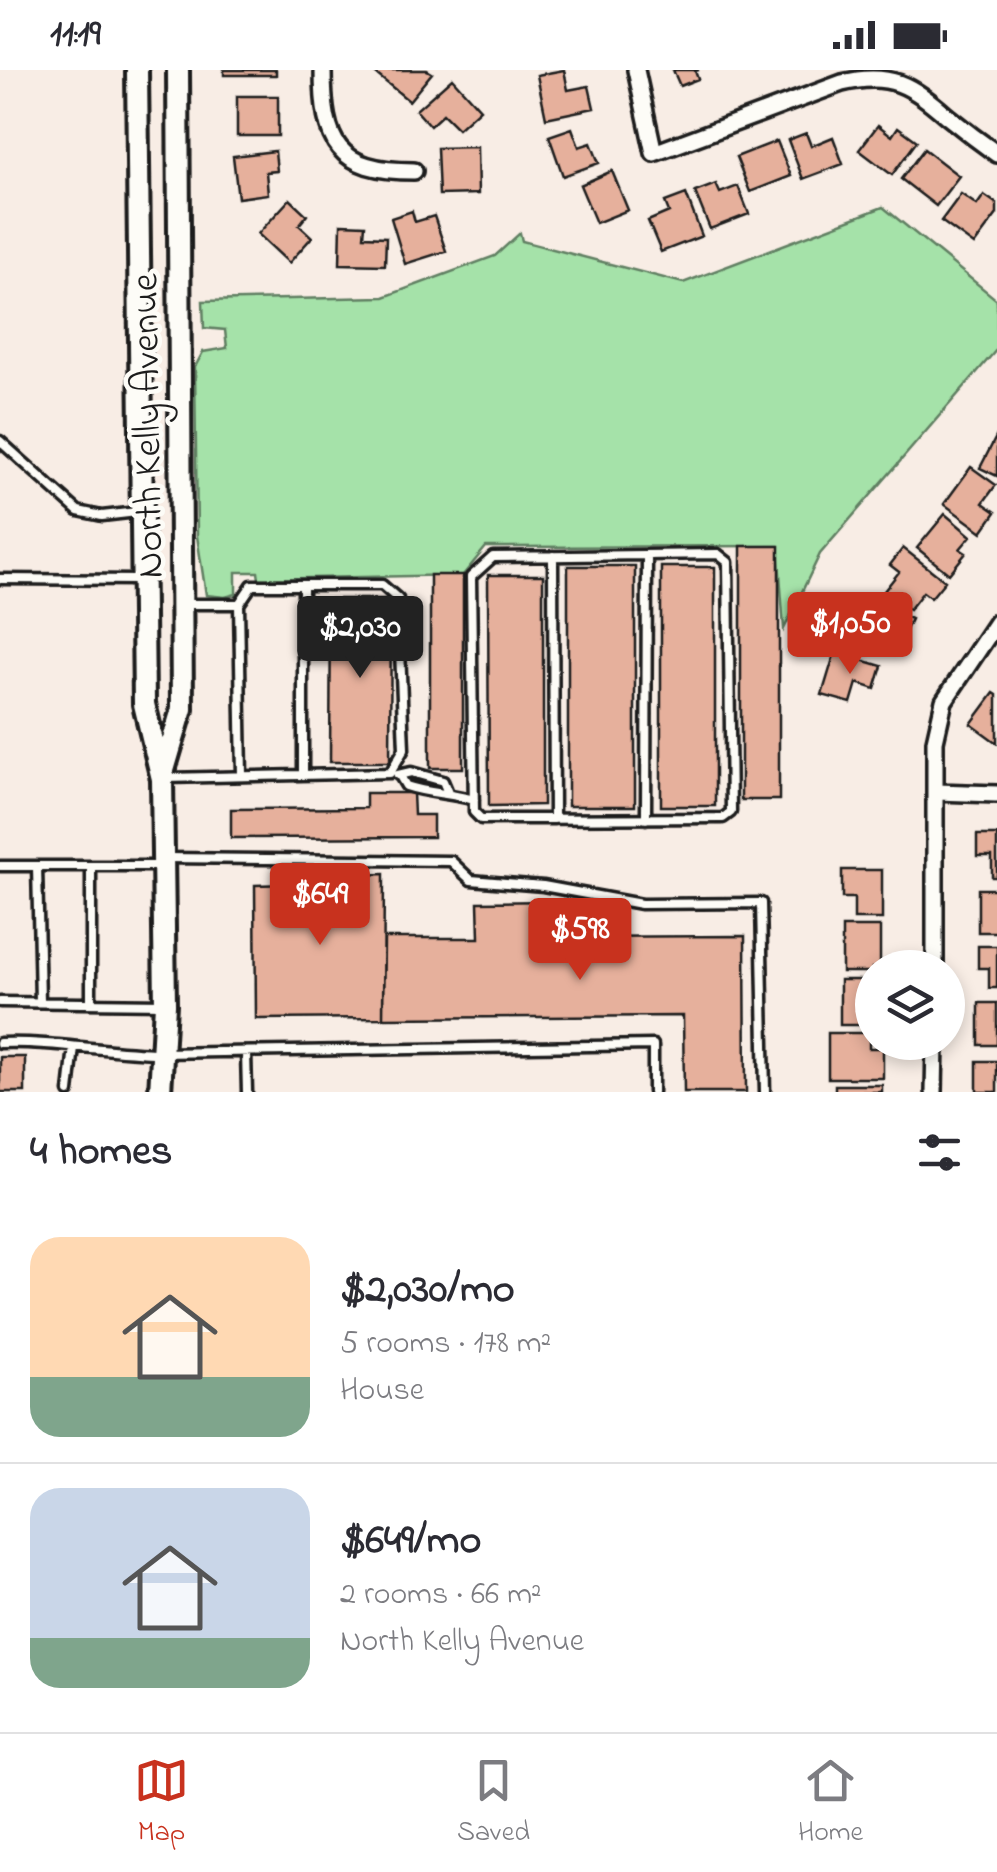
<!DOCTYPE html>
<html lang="en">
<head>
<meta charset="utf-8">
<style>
	:root { --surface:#fff; --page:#f2f2f3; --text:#2b2b33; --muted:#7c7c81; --line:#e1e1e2; --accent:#c8321e }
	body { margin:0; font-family:"Indie Flower",sans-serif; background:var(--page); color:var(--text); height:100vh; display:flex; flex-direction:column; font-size:38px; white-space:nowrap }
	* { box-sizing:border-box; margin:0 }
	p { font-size:32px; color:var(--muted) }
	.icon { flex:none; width:55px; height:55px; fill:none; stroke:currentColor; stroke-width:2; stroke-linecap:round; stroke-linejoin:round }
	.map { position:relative; height:1022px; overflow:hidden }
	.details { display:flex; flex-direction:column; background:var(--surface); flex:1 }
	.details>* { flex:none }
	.tools { position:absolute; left:855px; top:880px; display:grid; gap:20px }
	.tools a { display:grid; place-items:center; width:110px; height:110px; border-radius:50%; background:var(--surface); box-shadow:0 5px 15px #0003; font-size:50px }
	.price { position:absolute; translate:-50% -85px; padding:0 22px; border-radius:10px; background:var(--accent); color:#fff; font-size:32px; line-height:65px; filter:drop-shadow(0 2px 5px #0008) }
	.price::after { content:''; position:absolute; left:50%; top:60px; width:30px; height:22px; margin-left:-15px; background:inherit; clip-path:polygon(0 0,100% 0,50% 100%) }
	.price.current { background:#222; color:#fff }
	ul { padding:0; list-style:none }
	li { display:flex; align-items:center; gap:30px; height:250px; padding:0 30px }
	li+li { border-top:2px solid var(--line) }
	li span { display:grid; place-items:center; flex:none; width:280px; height:200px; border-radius:30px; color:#555 }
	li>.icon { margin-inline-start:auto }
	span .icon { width:120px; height:120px; fill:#fffc; stroke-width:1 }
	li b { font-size:42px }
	h2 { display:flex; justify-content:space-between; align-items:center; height:120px; padding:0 30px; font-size:42px }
	.status { display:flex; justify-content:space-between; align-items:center; height:70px; padding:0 50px; background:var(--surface); direction:ltr }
	.status svg { height:28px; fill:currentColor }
	.menu { display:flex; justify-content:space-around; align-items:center; height:140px; border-top:2px solid var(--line); background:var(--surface); font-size:28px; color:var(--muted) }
	.menu a { display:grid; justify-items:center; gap:5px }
	.menu .current { color:var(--accent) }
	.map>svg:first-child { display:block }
</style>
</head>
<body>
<div class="status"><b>11:19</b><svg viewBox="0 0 49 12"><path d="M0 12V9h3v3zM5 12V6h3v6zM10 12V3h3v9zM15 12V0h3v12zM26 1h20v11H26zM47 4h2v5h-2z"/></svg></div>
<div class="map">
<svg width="997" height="1022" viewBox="0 0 997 1022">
	<rect width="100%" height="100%" fill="#f8ede5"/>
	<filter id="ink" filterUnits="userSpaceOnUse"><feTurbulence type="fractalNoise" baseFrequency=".01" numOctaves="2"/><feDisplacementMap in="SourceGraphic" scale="20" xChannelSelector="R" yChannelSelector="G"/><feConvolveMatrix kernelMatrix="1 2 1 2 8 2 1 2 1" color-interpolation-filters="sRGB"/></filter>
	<g filter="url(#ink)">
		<!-- green -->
		<path fill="#a5e2a9" stroke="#607f62" stroke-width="2.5" d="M883 137 997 230V279L820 484 784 559 778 476 486 477 463 505 259 509 258 502H236V524L225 527 206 525 197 466 195 297 203 282 227 278 225 260 204 258 203 231 384 227 495 186 520 163 522 171 683 213Z"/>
		<!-- building -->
		<path fill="#e6b09c" stroke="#1c1c1c" stroke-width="2.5" d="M224 0H276V5H224Z
			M379 0H427L432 3 409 31 376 4Z
			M564 0 568 20 589 16 594 38 546 48 537 5Z
			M673 0H699L695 1 698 9 680 16Z
			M452 8 480 39 458 59 443 44 430 56 416 40Z
			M237 26H278V66H237Z
			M878 55 892 66 898 57 917 71 892 105 859 80Z
			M572 58 579 77 591 73 599 93 563 106 549 66Z
			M806 63 811 76 833 67 843 94 803 109 788 70Z
			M777 71 791 106 750 122 736 87Z
			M477 77 478 124 439 125 437 78Z
			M924 79 959 106 936 136 901 109Z
			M275 81 277 101 266 102 268 124 238 128 233 86Z
			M612 101 628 140 596 153 580 115Z
			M716 114 720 123 738 116 749 144 710 159 695 122Z
			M686 124 702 166 661 182 648 151 669 142 665 132Z
			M961 124 977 135 984 125 997 134V144L974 175 941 151Z
			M290 129 307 145 299 155 312 167 289 193 258 164Z
			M412 141 415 152 434 146 446 181 405 194 391 148Z
			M341 154 365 155 364 166 386 167 385 195 340 194Z
			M997 365V406L980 398Z
			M971 397 996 415 983 433 996 442 982 462 944 434Z
			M945 444 971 466 960 479 966 483 949 504 917 478Z
			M741 476H779V730H741Z
			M903 478 945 511 931 528 923 522 909 540 884 521 899 502 890 495Z
			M568 496H635V736H568Z
			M661 497H715V736H661Z
			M430 505H463V698H430Z
			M488 505H543V735L489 736Z
			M331 529H391L390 692H330Z
			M869 530 911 549 900 573 887 568 880 583 851 570Z
			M835 582 882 596 875 619 857 613 851 633 822 625Z
			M994 623 997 625V673L971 654Z
			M366 723H413L414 745H433V767L231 768V739L366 738Z
			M977 765H997V807H992V786H977Z
			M842 800H882V849H854V828H842Z
			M328 803V814H352V805L384 804 383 948 256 949 255 815 290 814V804Z
			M978 819H997V862H978Z
			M554 831V867L745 866 746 1022H684L683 946 383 948 384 868H479L478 832Z
			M842 857H880V898H872V902H842Z
			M978 876H997V918H989V898H978Z
			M840 910H872L869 955H840Z
			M979 933H997V975H979Z
			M828 963H869V978H883V1008H828Z
			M0 987H25V1022H0Z
			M977 991H997V1022H977Z
			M835 1015H882V1022H835Z"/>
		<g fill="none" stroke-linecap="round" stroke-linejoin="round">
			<!-- service casing -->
			<g stroke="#1c1c1c" stroke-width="15">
				<path id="service" d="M0 371 78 441 102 446 137 442
					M718 484 728 492 731 742 723 748 481 749 474 742 471 507 493 487Z
					M553 486 554 749
					M0 509 140 510
					M303 515V705
					M239 534 242 706
					M398 705 411 702 443 711 448 723
					M400 706 406 716C430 724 451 723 474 730
					M166 708 390 703 404 679 398 529 382 515H252L239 534H184
					M646 749 647 485
					M164 788 451 791 471 810 543 816 641 834 761 833 765 1022
					M0 796H160
					M37 796 40 932
					M91 796V933
					M0 932 165 934
					M0 973C54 971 106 982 160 983L653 975V1022
					M246 982 247 1022
					M69 1022 74 977"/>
			</g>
			<!-- minor casing -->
			<g stroke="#1c1c1c" stroke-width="22">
				<path id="minor" d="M323 0C323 73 337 101 414 101
					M636 0 654 83 842 13C890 1 911 15 947 46 963 59 980 72 997 84
					M936 722 997 724
					M935 898V671L944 631 997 552
					M934 1022 935 972"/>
			</g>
			<!-- tertiary casing -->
			<g stroke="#1c1c1c" stroke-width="28">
				<path id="tertiary" d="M137 0 144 634 162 709 165 934 160 1022
					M162 707 182 639 178 0"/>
			</g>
			<!-- service -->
			<use href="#service" stroke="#fdfcf7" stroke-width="8"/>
			<!-- minor -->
			<use href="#minor" stroke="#fdfcf7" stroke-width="15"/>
			<!-- tertiary -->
			<use href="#tertiary" stroke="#fdfcf7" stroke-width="20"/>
		</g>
	</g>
	<g text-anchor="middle" stroke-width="9" stroke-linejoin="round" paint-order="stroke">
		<!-- street labels -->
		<g font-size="40" fill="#1c1c1c" stroke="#fdfcf7">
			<text transform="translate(145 356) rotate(-91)" y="14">North Kelly Avenue</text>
		</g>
	</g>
</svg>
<div class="tools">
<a><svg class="icon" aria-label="layers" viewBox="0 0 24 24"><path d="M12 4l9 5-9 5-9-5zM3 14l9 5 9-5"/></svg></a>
</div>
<b class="price" style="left:850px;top:607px">$1,050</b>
<b class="price current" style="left:360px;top:611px">$2,030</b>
<b class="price" style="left:320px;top:878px">$649</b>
<b class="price" style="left:580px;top:913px">$598</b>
</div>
<section class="details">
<h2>4 homes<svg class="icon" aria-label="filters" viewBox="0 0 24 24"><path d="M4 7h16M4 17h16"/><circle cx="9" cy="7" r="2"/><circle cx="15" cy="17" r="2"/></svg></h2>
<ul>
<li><span style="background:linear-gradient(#ffd9b3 70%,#7fa58c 0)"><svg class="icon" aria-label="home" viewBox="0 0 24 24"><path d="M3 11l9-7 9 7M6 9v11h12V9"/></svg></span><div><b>$2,030/mo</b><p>5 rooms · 178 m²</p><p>House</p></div></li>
<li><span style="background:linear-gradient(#c9d6e8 75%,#7fa58c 0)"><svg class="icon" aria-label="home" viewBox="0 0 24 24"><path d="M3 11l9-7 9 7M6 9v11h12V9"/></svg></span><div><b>$649/mo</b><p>2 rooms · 66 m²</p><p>North Kelly Avenue</p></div></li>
</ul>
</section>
<nav class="menu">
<a class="current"><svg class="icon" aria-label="map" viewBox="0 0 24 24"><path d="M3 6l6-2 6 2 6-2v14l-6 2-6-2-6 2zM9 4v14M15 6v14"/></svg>Map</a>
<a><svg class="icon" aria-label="saved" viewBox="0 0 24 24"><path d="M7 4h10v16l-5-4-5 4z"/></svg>Saved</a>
<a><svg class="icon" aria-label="home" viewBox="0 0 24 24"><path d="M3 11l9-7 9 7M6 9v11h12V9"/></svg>Home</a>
</nav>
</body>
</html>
